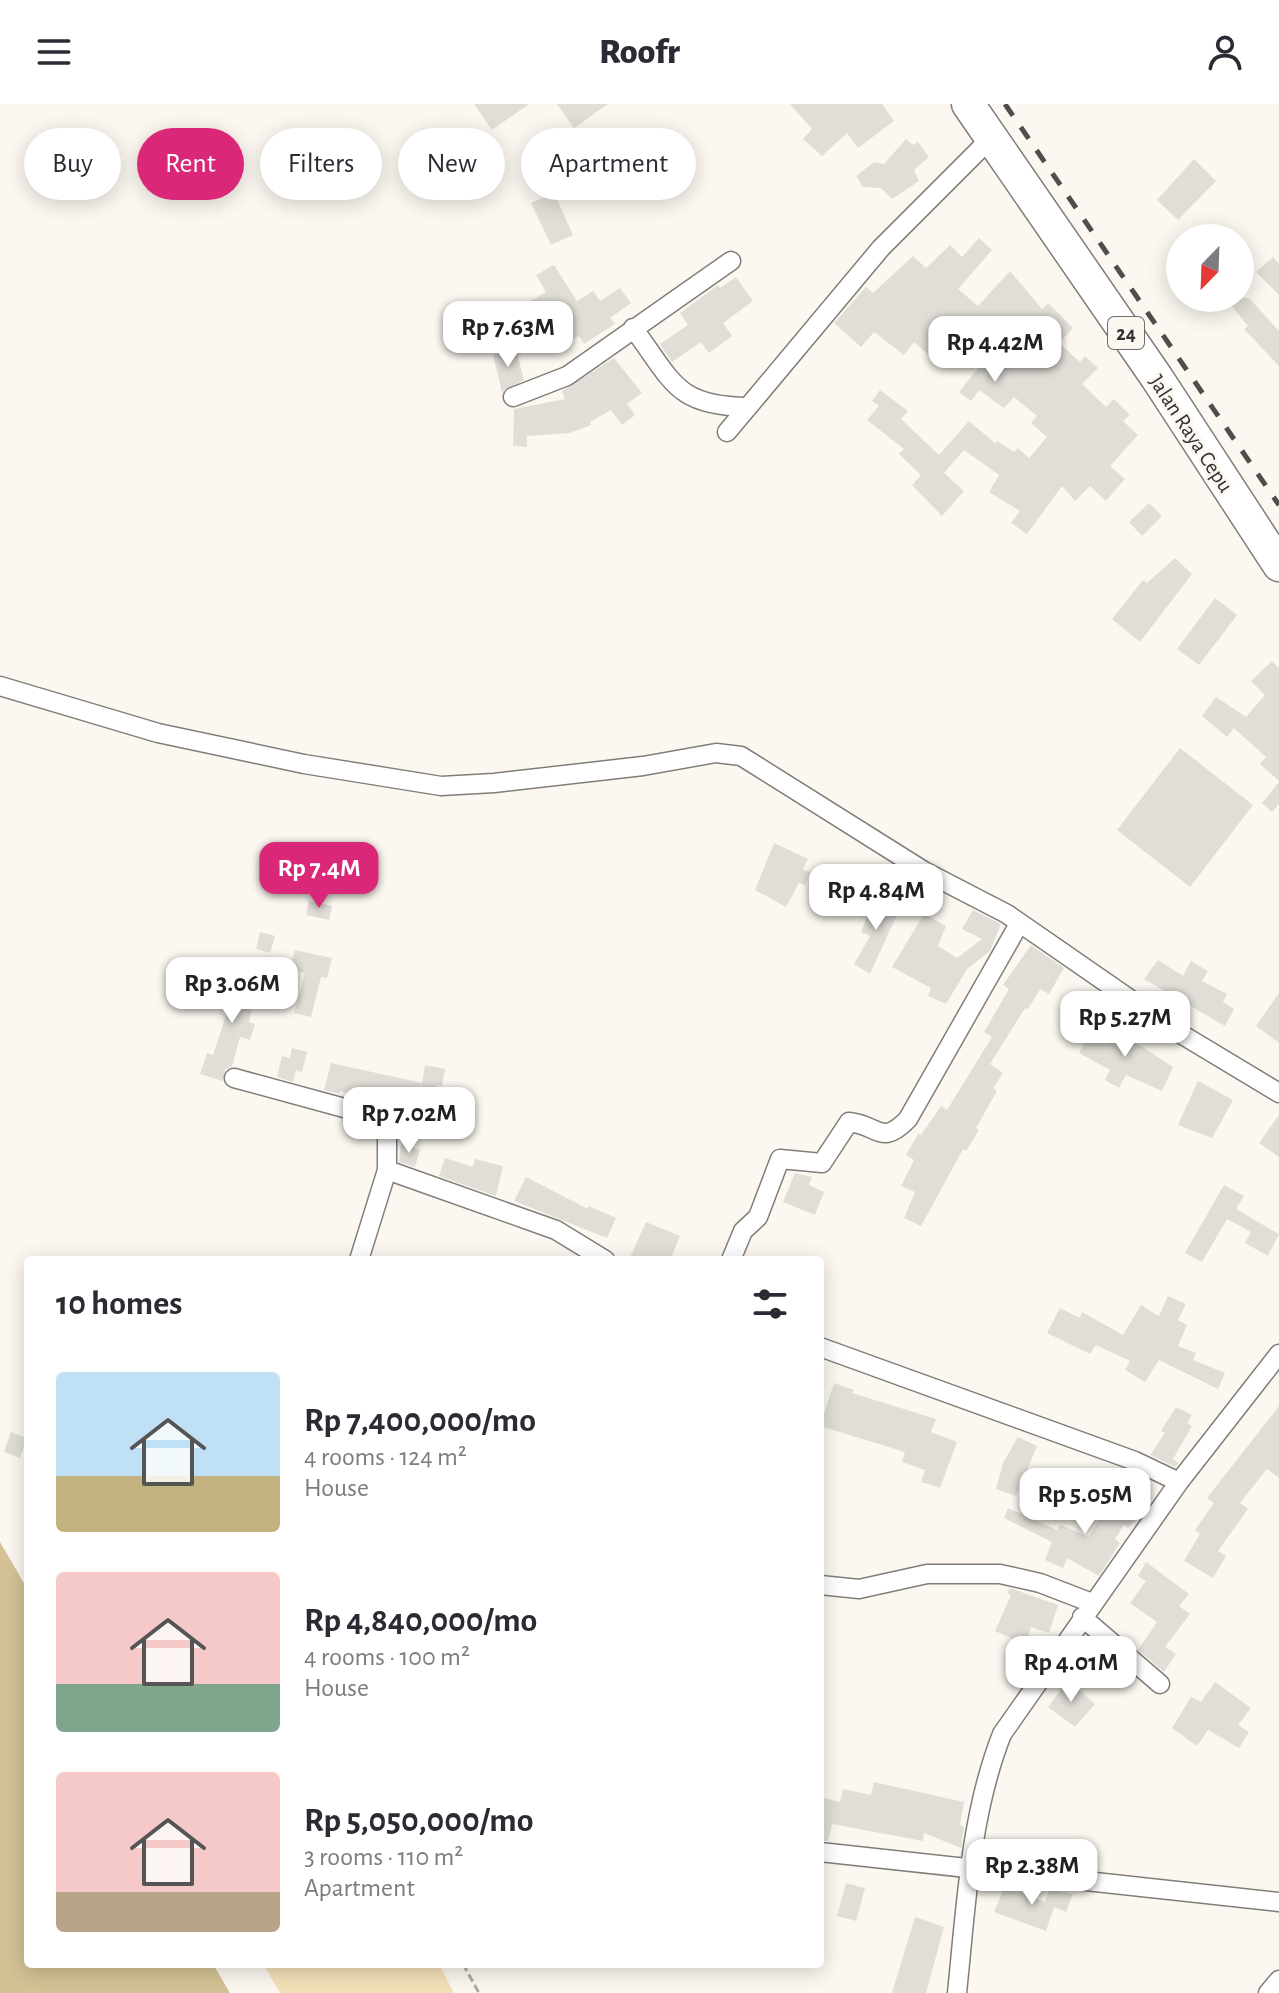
<!DOCTYPE html>
<html lang="en">
<head>
<meta charset="utf-8">
<style>
	:root { --surface:#fff; --page:#f7f7f7; --text:#2b2b33; --muted:#7c7c81; --accent:#db2777 }
	body { margin:0; font-family:"Alegreya Sans",sans-serif; background:var(--page); color:var(--text); height:100vh; display:flex; flex-direction:column; font-size:30px; white-space:nowrap }
	* { box-sizing:border-box; margin:0 }
	p { font-size:26px; color:var(--muted) }
	.icon { flex:none; width:44px; height:44px; fill:none; stroke:currentColor; stroke-width:2; stroke-linecap:round; stroke-linejoin:round }
	.map { position:relative; flex:1; overflow:hidden }
	.panel { position:absolute; left:24px; top:1152px; width:800px; height:712px; display:flex; flex-direction:column; background:var(--surface); border-radius:8px; box-shadow:0 4px 20px #0003 }
	.panel>* { flex:none }
	.guide { position:absolute; left:24px; top:24px; width:800px; height:72px; display:flex; gap:16px }
	.needle { width:52px; rotate:203deg }
	.tools { position:absolute; left:1166px; top:120px; display:grid; gap:16px }
	.tools a { display:grid; place-items:center; width:88px; height:88px; border-radius:50%; background:var(--surface); box-shadow:0 4px 20px #0003; font-size:40px }
	.price { position:absolute; translate:-50% -68px; padding:0 18px; border-radius:16px; background:#fff; color:#222; font-size:26px; line-height:52px; filter:drop-shadow(0 2px 4px #0008) }
	.price::after { content:''; position:absolute; left:50%; top:48px; width:24px; height:18px; margin-left:-12px; background:inherit; clip-path:polygon(0 0,100% 0,50% 100%) }
	.price.active { background:var(--accent); color:#fff }
	ul { padding:0; list-style:none }
	li { display:flex; align-items:center; gap:24px; height:200px; padding:0 32px }
	li span { display:grid; place-items:center; flex:none; width:224px; height:160px; border-radius:8px; color:#555 }
	li>.icon { margin-inline-start:auto }
	span .icon { width:96px; height:96px; fill:#fffc; stroke-width:1 }
	li b { font-size:34px }
	h2 { display:flex; justify-content:space-between; align-items:center; height:96px; padding:0 32px; font-size:34px }
	.pill { padding:0 28px; border-radius:36px; background:var(--surface); box-shadow:0 4px 20px #0003; font-size:28px; line-height:72px }
	.pill.active { background:var(--accent); color:#fff }
	header { display:flex; justify-content:space-between; align-items:center; height:104px; padding:0 32px; background:var(--surface); font-size:36px; font-weight:800 }
	.map>svg:first-child { display:block }
</style>
</head>
<body>
<header><svg class="icon" aria-label="menu" viewBox="0 0 24 24"><path d="M4 6h16M4 12h16M4 18h16"/></svg>Roofr<svg class="icon" aria-label="person" viewBox="0 0 24 24"><circle cx="12" cy="8" r="4"/><path d="M4 21q1-7 8-7t8 7"/></svg></header>
<div class="map">
<svg width="1279" height="1889" viewBox="0 0 1279 1889">
	<rect width="100%" height="100%" fill="#fcf8f1"/>
	<!-- green -->
	<path fill="#f2e1b8" d="M263 1860H439L454 1889H280Z"/>
	<!-- water -->
	<path fill="#d4c296" d="M0 1438 28 1486V1860H213L230 1889H0Z"/>
	<!-- building -->
	<path fill="#e1ded7" d="M474 0H529L492 26Z
		M557 0H608L574 24Z
		M790 0H882L894 17 858 44 847 29 822 52 803 35 812 25Z
		M906 35 913 41 918 38 929 53 914 66 919 77 892 95 881 84 863 83 856 72 874 58 884 60Z
		M1194 55 1216 77 1178 116 1157 96Z
		M554 89 573 131 551 141 531 99Z
		M979 134 992 146 958 185 978 202 1010 167 1042 205 1048 199 1073 224 1059 239 1080 258 1085 252 1098 264 1082 280 1106 303 1114 295 1130 311 1123 317 1138 331 1110 362 1125 375 1106 397 1090 382 1075 397 1062 382 1027 430 1011 419 1020 407 989 388 999 371 964 346 944 369 964 387 942 412 912 381 921 371 899 350 904 345 867 316 879 302 872 297 880 286 908 307 901 315 939 351 969 317 996 340 997 337 1014 348 1018 344 1029 354 1047 333 1031 319 1037 312 1014 293 1004 304 979 286 971 297 959 288 978 264 942 236 929 251 914 238 904 251 874 228 861 243 834 219 866 183 873 189 913 152 926 164 950 141 962 153Z
		M1273 153 1279 160V191L1256 168Z
		M554 161 577 197 593 187 600 197 620 184 631 199 610 214 615 220 584 240 579 232 547 250 526 218 533 214 525 200 546 188 536 171Z
		M736 173 753 197 723 219 732 232 709 249 701 238 672 258 660 240 688 221 680 209 718 181 720 184Z
		M1225 194H1249L1279 227V262L1244 225 1248 222Z
		M516 245 524 276 502 288 493 251Z
		M614 254 642 289 627 300 635 311 622 321 611 306 590 318 591 321 569 329 527 332V343L513 342 514 305 565 295 562 287Z
		M1149 399 1162 412 1142 432 1129 418Z
		M1175 454 1192 470 1140 538 1112 515 1143 476 1147 479Z
		M1215 494 1237 511 1199 561 1177 545Z
		M1272 557 1279 564V677L1260 660 1266 653 1234 624 1227 633 1202 612 1216 593 1246 613 1265 591 1251 577Z
		M1180 644 1253 701 1190 783 1117 726Z
		M1279 678V700L1272 708 1262 699Z
		M774 739 808 755 803 765 810 768 805 781 799 779 786 803 755 786Z
		M876 791 899 806 870 870 854 860 870 832 861 828Z
		M309 797 332 802 329 816 306 811Z
		M973 806 1001 820 990 847 967 865 946 900 928 892 931 884 892 863 924 810 946 822 938 842 957 854 982 835 962 825Z
		M260 828 275 832 270 849 256 845Z
		M1031 841 1064 864 1049 890 1040 885 1028 905 1025 904 990 960 1003 969 993 984 997 987 976 1024 979 1026 966 1047 963 1045 921 1122 904 1114 915 1088 901 1082 914 1056 906 1051 918 1030 921 1031 941 1002 947 1006 992 933 984 928 1009 885 1003 881Z
		M295 846 332 854 327 874 321 873 311 913 294 909 305 869 290 866Z
		M1158 856 1183 872 1191 857 1208 867 1202 877 1227 890 1223 898 1234 905 1225 922 1144 875Z
		M225 866 258 875 249 918 255 920 250 936 240 933 232 962 225 966 223 977 200 970 207 949 213 951 235 884 221 880Z
		M1279 889V939L1256 922Z
		M1094 921 1141 942 1173 963 1162 987 1126 971 1119 984 1105 976 1110 966 1079 949Z
		M292 944 307 948 302 968 296 966 293 978 277 973 282 952 290 954Z
		M331 959 422 979 425 961 445 965 442 982 437 981 430 1016 391 1006 376 997 340 987V990L324 986Z
		M1198 977 1233 996 1212 1034 1178 1021Z
		M1279 1011V1053L1259 1039Z
		M401 1040 420 1046 415 1063 399 1058Z
		M445 1054 473 1063 475 1055 503 1062 496 1092 439 1072Z
		M795 1069 812 1073 809 1081 824 1088 815 1111 783 1098Z
		M526 1073 588 1105 589 1102 616 1114 607 1134 514 1097Z
		M1224 1081 1244 1092 1236 1105 1279 1130 1268 1152 1245 1139 1251 1128 1227 1115 1202 1158 1185 1149Z
		M646 1118 680 1132 670 1156H629Z
		M1168 1192 1186 1200 1178 1216 1187 1221 1178 1242 1196 1249 1193 1256 1225 1269 1218 1285 1159 1256 1145 1278 1125 1266 1130 1257 1096 1241 1090 1250 1047 1229 1060 1204 1080 1214 1082 1208 1123 1231 1141 1201 1159 1212Z
		M834 1279 854 1286 852 1289 936 1315 931 1328 957 1338 940 1384 921 1378 925 1366 902 1358 905 1348 820 1322Z
		M1279 1302V1374L1267 1365 1240 1399 1248 1405 1218 1447 1226 1452 1213 1474 1184 1457 1200 1430 1195 1426 1214 1399 1207 1394Z
		M1176 1303 1192 1311 1187 1319 1192 1322 1173 1355 1179 1359 1175 1363 1150 1351 1165 1329 1161 1327Z
		M11 1328 27 1334 20 1354 4 1348Z
		M1018 1333 1037 1342 1016 1392 996 1385 1003 1359Z
		M1115 1388 1145 1406 1128 1424 1124 1421 1115 1435 1120 1439 1099 1472 1067 1454 1063 1464 1045 1456 1052 1438 1004 1414 1008 1404 1057 1426 1060 1421 1089 1433Z
		M1146 1458 1189 1490 1179 1502 1190 1510 1165 1543 1176 1550 1164 1568 1138 1546 1157 1518 1130 1499 1146 1477 1138 1472Z
		M1010 1484 1058 1501 1049 1529 1031 1523 1025 1540 995 1527 1011 1491 1007 1489Z
		M1068 1576 1095 1600 1075 1623 1048 1603Z
		M1215 1578 1251 1604 1238 1621 1249 1628 1239 1644 1208 1626 1197 1642 1172 1624 1191 1593 1201 1598Z
		M874 1678 964 1698 960 1721 964 1723 961 1744 924 1729 923 1737 832 1720 828 1737 820 1736V1693L840 1698 843 1685 871 1691Z
		M846 1779 865 1784 856 1817 837 1812Z
		M1005 1782 1045 1798 1049 1785 1073 1790 1066 1808 1054 1803 1046 1827 994 1808Z
		M915 1813 944 1823 926 1889H892Z"/>
	<g fill="none" stroke-linecap="round" stroke-linejoin="round">
		<!-- street casing -->
		<g stroke="#817e78" stroke-width="21">
			<path id="street" d="M633 224C673 277 675 302 748 303L881 144 991 34
				M513 293 567 272 731 157
				M727 328 748 303
				M0 582 158 629 304 660 441 682 494 679 643 662 716 649 741 652 924 767 1007 810 1176 927 1279 989
				M234 974 381 1014 387 1019V1066L359 1156
				M387 1066 556 1126 605 1156
				M731 1156 743 1127 758 1113 780 1055 822 1059 849 1018C879 1021 881 1043 908 1015L1019 820
				M820 1243 1135 1357 1179 1378
				M820 1481 859 1485 927 1470H1000L1040 1479 1092 1499
				M1082 1513 1160 1580
				M820 1748 1279 1798
				M957 1889C966 1803 970 1711 1002 1630L1179 1378 1279 1250
				M1268 1889 1279 1876"/>
		</g>
		<!-- highway casing -->
		<g stroke="#817e78" stroke-width="35">
			<path id="highway" d="M968 0 1157 274 1279 461"/>
		</g>
		<!-- path -->
		<path stroke="#aeaba6" stroke-width="3" stroke-dasharray="8 4" stroke-linecap="butt" d="M463 1860 479 1889"/>
		<!-- street -->
		<use href="#street" stroke="#fff" stroke-width="18"/>
		<!-- highway -->
		<use href="#highway" stroke="#fff" stroke-width="32"/>
		<!-- rail -->
		<path stroke="#504e4c" stroke-width="5" stroke-dasharray="14 14" stroke-linecap="butt" d="M1005 0 1279 401"/>
	</g>
	<g text-anchor="middle" stroke-width="6" stroke-linejoin="round" paint-order="stroke">
		<!-- shield labels -->
		<rect fill="#fcf8f1" stroke="#6f6d69" stroke-width="2" x="1108" y="213" width="36" height="32" rx="6"/>
		<g font-size="20" font-weight="bold" fill="#32312f">
			<text x="1126" y="236">24</text>
		</g>
		<!-- street labels -->
		<g font-size="22" fill="#32312f" stroke="#fcf8f1">
			<text transform="translate(1192 329) rotate(57)" y="8">Jalan Raya Cepu</text>
		</g>
	</g>
</svg>
<div class="tools">
<a><svg class="needle" viewBox="-14 -14 28 28"><path d="M0-13l5 13h-10z" fill="#e53935"/><path d="M0 13l5-13h-10z" fill="#7c7c81"/></svg></a>
</div>
<b class="price" style="left:508px;top:265px">Rp 7.63M</b>
<b class="price" style="left:995px;top:280px">Rp 4.42M</b>
<b class="price active" style="left:319px;top:806px">Rp 7.4M</b>
<b class="price" style="left:876px;top:828px">Rp 4.84M</b>
<b class="price" style="left:232px;top:921px">Rp 3.06M</b>
<b class="price" style="left:1125px;top:955px">Rp 5.27M</b>
<b class="price" style="left:409px;top:1051px">Rp 7.02M</b>
<b class="price" style="left:1085px;top:1432px">Rp 5.05M</b>
<b class="price" style="left:1071px;top:1600px">Rp 4.01M</b>
<b class="price" style="left:1032px;top:1803px">Rp 2.38M</b>
<div class="guide">
<a class="pill">Buy</a>
<a class="pill active">Rent</a>
<a class="pill">Filters</a>
<a class="pill">New</a>
<a class="pill">Apartment</a>
</div>
<section class="panel">
<h2>10 homes<svg class="icon" aria-label="filters" viewBox="0 0 24 24"><path d="M4 7h16M4 17h16"/><circle cx="9" cy="7" r="2"/><circle cx="15" cy="17" r="2"/></svg></h2>
<ul>
<li><span style="background:linear-gradient(#bfe0f5 65%,#c2b280 0)"><svg class="icon" aria-label="home" viewBox="0 0 24 24"><path d="M3 11l9-7 9 7M6 9v11h12V9"/></svg></span><div><b>Rp 7,400,000/mo</b><p>4 rooms · 124 m²</p><p>House</p></div></li>
<li><span style="background:linear-gradient(#f6c9c9 70%,#7fa58c 0)"><svg class="icon" aria-label="home" viewBox="0 0 24 24"><path d="M3 11l9-7 9 7M6 9v11h12V9"/></svg></span><div><b>Rp 4,840,000/mo</b><p>4 rooms · 100 m²</p><p>House</p></div></li>
<li><span style="background:linear-gradient(#f6c9c9 75%,#b9a48a 0)"><svg class="icon" aria-label="home" viewBox="0 0 24 24"><path d="M3 11l9-7 9 7M6 9v11h12V9"/></svg></span><div><b>Rp 5,050,000/mo</b><p>3 rooms · 110 m²</p><p>Apartment</p></div></li>
</ul>
</section>
</div>
</body>
</html>
